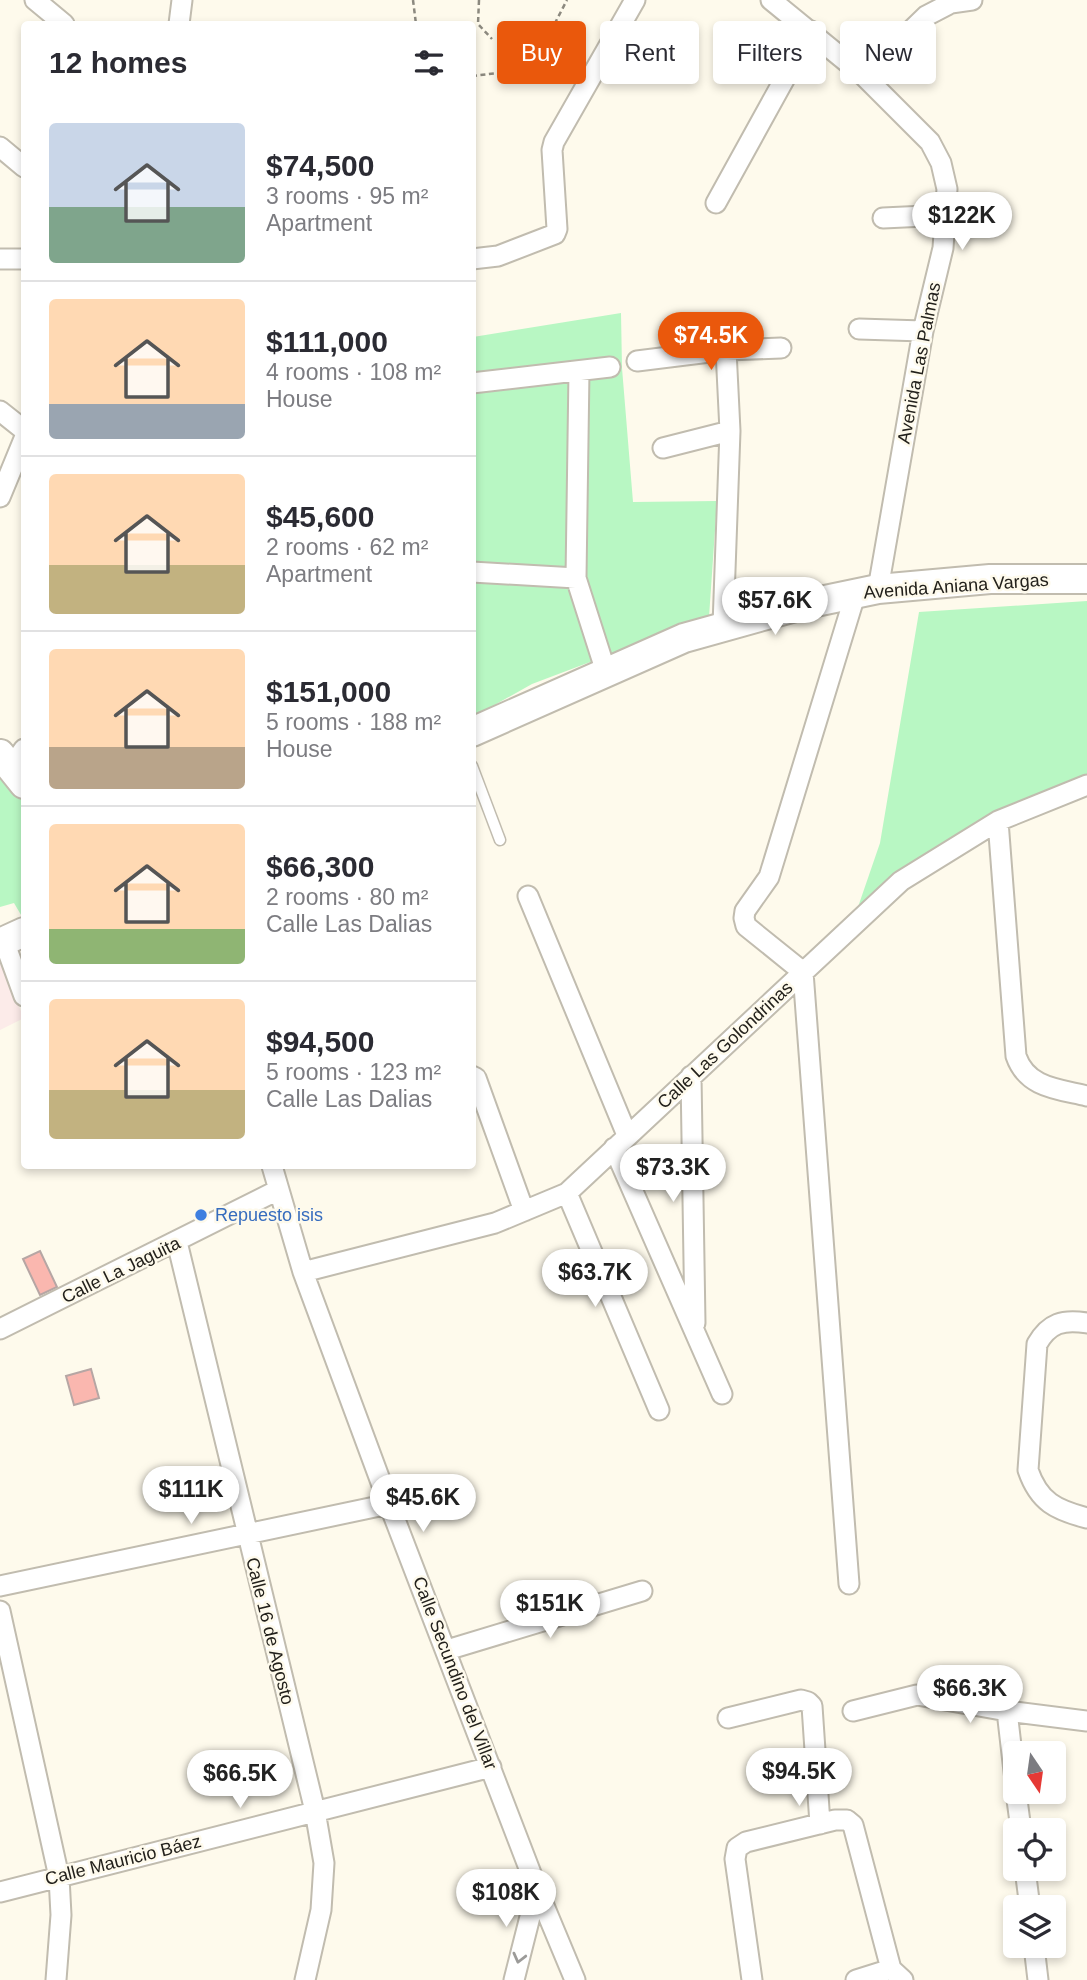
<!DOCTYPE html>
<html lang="en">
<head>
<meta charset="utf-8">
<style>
	:root { --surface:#fff; --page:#f2f2f3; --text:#2b2b33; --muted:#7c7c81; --line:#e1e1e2; --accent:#ea580c }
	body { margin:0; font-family:Helvetica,sans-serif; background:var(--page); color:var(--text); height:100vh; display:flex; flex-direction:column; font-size:26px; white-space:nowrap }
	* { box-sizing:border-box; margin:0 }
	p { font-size:23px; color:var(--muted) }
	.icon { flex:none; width:38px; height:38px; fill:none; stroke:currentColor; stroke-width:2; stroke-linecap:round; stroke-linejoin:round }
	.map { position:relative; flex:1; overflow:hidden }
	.sheet { position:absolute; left:21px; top:21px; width:455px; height:1148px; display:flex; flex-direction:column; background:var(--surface); border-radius:7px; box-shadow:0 4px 10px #0003 }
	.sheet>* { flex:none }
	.banner { position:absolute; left:497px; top:21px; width:485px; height:63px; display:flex; gap:14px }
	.needle { width:46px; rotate:167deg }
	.controls { position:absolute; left:1003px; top:1741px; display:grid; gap:14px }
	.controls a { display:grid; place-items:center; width:63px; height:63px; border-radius:7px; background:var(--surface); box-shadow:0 4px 10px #0003; font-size:35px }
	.price { position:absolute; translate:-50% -60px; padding:0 16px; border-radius:24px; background:#fff; color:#222; font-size:23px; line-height:46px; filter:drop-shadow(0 2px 4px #0008) }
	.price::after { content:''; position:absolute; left:50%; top:42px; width:21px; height:16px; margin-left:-10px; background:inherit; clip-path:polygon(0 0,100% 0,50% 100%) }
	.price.current { background:var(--accent); color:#fff }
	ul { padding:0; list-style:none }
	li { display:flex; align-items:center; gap:21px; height:175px; padding:0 28px }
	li+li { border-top:2px solid var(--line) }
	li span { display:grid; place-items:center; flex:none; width:196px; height:140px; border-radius:7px; color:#555 }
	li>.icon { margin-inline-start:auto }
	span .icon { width:84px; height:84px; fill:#fffc; stroke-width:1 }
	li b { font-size:30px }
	h2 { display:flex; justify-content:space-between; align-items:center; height:84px; padding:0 28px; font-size:30px }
	.pill { padding:0 24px; border-radius:7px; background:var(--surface); box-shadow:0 4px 10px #0003; font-size:24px; line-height:63px }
	.pill.current { background:var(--accent); color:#fff }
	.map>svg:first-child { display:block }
</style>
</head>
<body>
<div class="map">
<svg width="1087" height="1980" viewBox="0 0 1087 1980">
	<rect width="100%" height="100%" fill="#fefaec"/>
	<!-- commercial -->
	<path fill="#fcebe9" d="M0 963 24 1018 0 1030Z"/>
	<!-- green -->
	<path fill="#b8f7c3" d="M621 313 622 368 633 502 717 501 709 617 532 684 473 717V337Z
		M1087 601V774L994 811 903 869 858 907 880 843 919 612Z
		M0 774 24 802V920L14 903 0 907Z"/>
	<!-- building -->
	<path fill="#fab7af" stroke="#b6a6a4" stroke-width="2" d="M40 1251 57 1287 40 1295 23 1259Z
		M91 1369 99 1398 74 1405 66 1376Z"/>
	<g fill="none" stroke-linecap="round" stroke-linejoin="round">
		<!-- lane casing -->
		<g stroke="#c1bcaf" stroke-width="13">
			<path id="lane" d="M472 766 500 840"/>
		</g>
		<!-- street casing -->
		<g stroke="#c1bcaf" stroke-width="23">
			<path id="street" d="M35 0 64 24
				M771 0 864 76 930 142 941 163 947 189 943 248 923 331 878 589
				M179 24 182 0
				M864 76 926 16 951 3 972 0
				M0 147 24 167
				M716 203 811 31
				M883 218 947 215
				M0 259H24
				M472 259 498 256 555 234 557 229 552 150 554 142 635 0
				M859 329 923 331
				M637 361 726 350 781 348
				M579 371 576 578 606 672
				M472 383 610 367
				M0 411 24 430
				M663 448 730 431
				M0 497 24 439
				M472 572 576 578
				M723 626 730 431 726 350
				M12 766 24 749
				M998 821 1016 1056C1027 1088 1058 1089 1087 1096
				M528 896 627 1135
				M4 941 24 996
				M472 1076 476 1078 524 1211
				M691 1076 695 1323
				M614 1148 722 1394
				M272 1166 303 1272 389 1504 537 1889 575 1980
				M567 1193 659 1410
				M177 1242 315 1811 324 1863 321 1910 305 1980
				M303 1272 495 1223 567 1193 901 881 998 821 1087 785
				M1087 1323C1063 1319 1049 1323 1037 1344L1028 1470C1039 1502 1056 1510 1087 1518
				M0 1329 278 1190
				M849 1584 803 972 746 926 744 918 745 911 769 877 856 592
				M0 1586 389 1504
				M0 1611 59 1877 61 1915 56 1980
				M447 1650 642 1591
				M853 1711 917 1695 1007 1711 1087 1721
				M1007 1711 1015 1780
				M728 1718 801 1700 808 1702 812 1706 820 1824
				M1016 1792 1021 1830
				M1025 1869 1030 1908
				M0 1892 491 1767
				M1034 1946 1038 1980
				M514 1980 537 1889
				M752 1980 735 1859 737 1848 746 1842 835 1820H847L853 1825 891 1969 903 1980
				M856 1980 891 1969"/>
		</g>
		<!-- secondary casing -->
		<g stroke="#c1bcaf" stroke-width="32">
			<path id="secondary" d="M472 732 684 638 806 604 878 589 990 579H1087
				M0 754 24 784
				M0 943 24 932"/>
		</g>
		<!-- path -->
		<path stroke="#8c897f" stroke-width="2.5" stroke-dasharray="5 3.5" stroke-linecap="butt" d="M413 0 416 24
			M479 0 478 24 492 39
			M472 76 531 69 567 0"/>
		<!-- lane -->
		<use href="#lane" stroke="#fff" stroke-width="10"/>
		<!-- street -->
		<use href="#street" stroke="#fff" stroke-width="19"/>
		<!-- secondary -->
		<use href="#secondary" stroke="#fff" stroke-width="28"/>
	</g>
	<!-- one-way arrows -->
	<defs><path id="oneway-chevron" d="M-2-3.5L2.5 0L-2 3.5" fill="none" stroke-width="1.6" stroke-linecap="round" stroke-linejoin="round" transform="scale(1.75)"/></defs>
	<use stroke="#9c9b99" href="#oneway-chevron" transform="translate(519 1958) rotate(104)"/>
	<!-- markers -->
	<circle fill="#3f7fe0" stroke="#fefaec" stroke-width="2.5" cx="201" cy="1215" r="7"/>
	<g text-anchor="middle" stroke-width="5" stroke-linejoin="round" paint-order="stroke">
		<!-- street labels -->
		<g font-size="18" fill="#23211c" stroke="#fefaec">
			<text transform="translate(919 363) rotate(-79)" y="6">Avenida Las Palmas</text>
			<text transform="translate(956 586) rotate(-4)" y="6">Avenida Aniana Vargas</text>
			<text transform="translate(725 1045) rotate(-43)" y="6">Calle Las Golondrinas</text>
			<text transform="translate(121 1270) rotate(-26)" y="6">Calle La Jaguita</text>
			<text transform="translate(270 1631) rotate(76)" y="6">Calle 16 de Agosto</text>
			<text transform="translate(455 1673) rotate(69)" y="6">Calle Secundino del Villar</text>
			<text transform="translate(123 1860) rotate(-14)" y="6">Calle Mauricio Báez</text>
		</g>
		<!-- shop labels -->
		<g font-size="18" fill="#366cbe" stroke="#fefaec" text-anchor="start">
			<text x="215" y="1221">Repuesto isis</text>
		</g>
	</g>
</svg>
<div class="controls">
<a><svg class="needle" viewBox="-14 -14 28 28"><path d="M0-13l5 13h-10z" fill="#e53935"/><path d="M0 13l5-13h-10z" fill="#7c7c81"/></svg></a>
<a><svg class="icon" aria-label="locate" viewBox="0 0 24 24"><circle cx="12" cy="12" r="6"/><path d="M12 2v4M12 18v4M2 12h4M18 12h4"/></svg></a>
<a><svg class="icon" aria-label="layers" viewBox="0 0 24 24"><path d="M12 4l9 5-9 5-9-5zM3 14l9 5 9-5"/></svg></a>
</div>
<b class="price" style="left:962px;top:252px">$122K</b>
<b class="price current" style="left:711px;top:372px">$74.5K</b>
<b class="price" style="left:775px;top:637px">$57.6K</b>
<b class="price" style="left:673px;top:1204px">$73.3K</b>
<b class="price" style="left:595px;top:1309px">$63.7K</b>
<b class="price" style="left:191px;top:1526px">$111K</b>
<b class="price" style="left:423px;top:1534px">$45.6K</b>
<b class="price" style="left:550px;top:1640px">$151K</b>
<b class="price" style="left:970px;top:1725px">$66.3K</b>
<b class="price" style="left:799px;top:1808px">$94.5K</b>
<b class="price" style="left:240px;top:1810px">$66.5K</b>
<b class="price" style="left:506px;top:1929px">$108K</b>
<div class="banner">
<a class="pill current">Buy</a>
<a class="pill">Rent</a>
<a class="pill">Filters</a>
<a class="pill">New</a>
</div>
<section class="sheet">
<h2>12 homes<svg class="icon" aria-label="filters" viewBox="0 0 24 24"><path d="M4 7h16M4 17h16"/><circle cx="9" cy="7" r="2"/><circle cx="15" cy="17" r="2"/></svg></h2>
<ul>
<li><span style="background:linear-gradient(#c9d6e8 60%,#7fa58c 0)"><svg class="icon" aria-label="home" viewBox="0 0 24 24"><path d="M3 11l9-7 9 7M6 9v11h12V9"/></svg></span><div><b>$74,500</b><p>3 rooms · 95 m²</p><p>Apartment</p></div></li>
<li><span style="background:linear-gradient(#ffd9b3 75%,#9aa5b1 0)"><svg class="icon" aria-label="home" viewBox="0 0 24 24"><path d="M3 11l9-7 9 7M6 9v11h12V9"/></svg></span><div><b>$111,000</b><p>4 rooms · 108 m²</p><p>House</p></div></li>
<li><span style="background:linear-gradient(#ffd9b3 65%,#c2b280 0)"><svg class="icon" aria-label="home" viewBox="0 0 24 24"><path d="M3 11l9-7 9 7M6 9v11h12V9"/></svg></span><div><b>$45,600</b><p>2 rooms · 62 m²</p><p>Apartment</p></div></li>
<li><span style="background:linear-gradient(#ffd9b3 70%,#b9a48a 0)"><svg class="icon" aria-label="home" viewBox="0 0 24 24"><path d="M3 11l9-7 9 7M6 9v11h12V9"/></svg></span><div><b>$151,000</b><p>5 rooms · 188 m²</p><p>House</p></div></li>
<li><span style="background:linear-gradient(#ffd9b3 75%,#8fb573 0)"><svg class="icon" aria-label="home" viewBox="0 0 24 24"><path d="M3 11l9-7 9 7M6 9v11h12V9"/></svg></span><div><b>$66,300</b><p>2 rooms · 80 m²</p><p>Calle Las Dalias</p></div></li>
<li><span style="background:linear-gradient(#ffd9b3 65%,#c2b280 0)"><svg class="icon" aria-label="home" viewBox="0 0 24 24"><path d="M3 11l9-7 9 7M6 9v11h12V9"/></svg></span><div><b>$94,500</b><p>5 rooms · 123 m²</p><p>Calle Las Dalias</p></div></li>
</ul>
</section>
</div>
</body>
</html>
